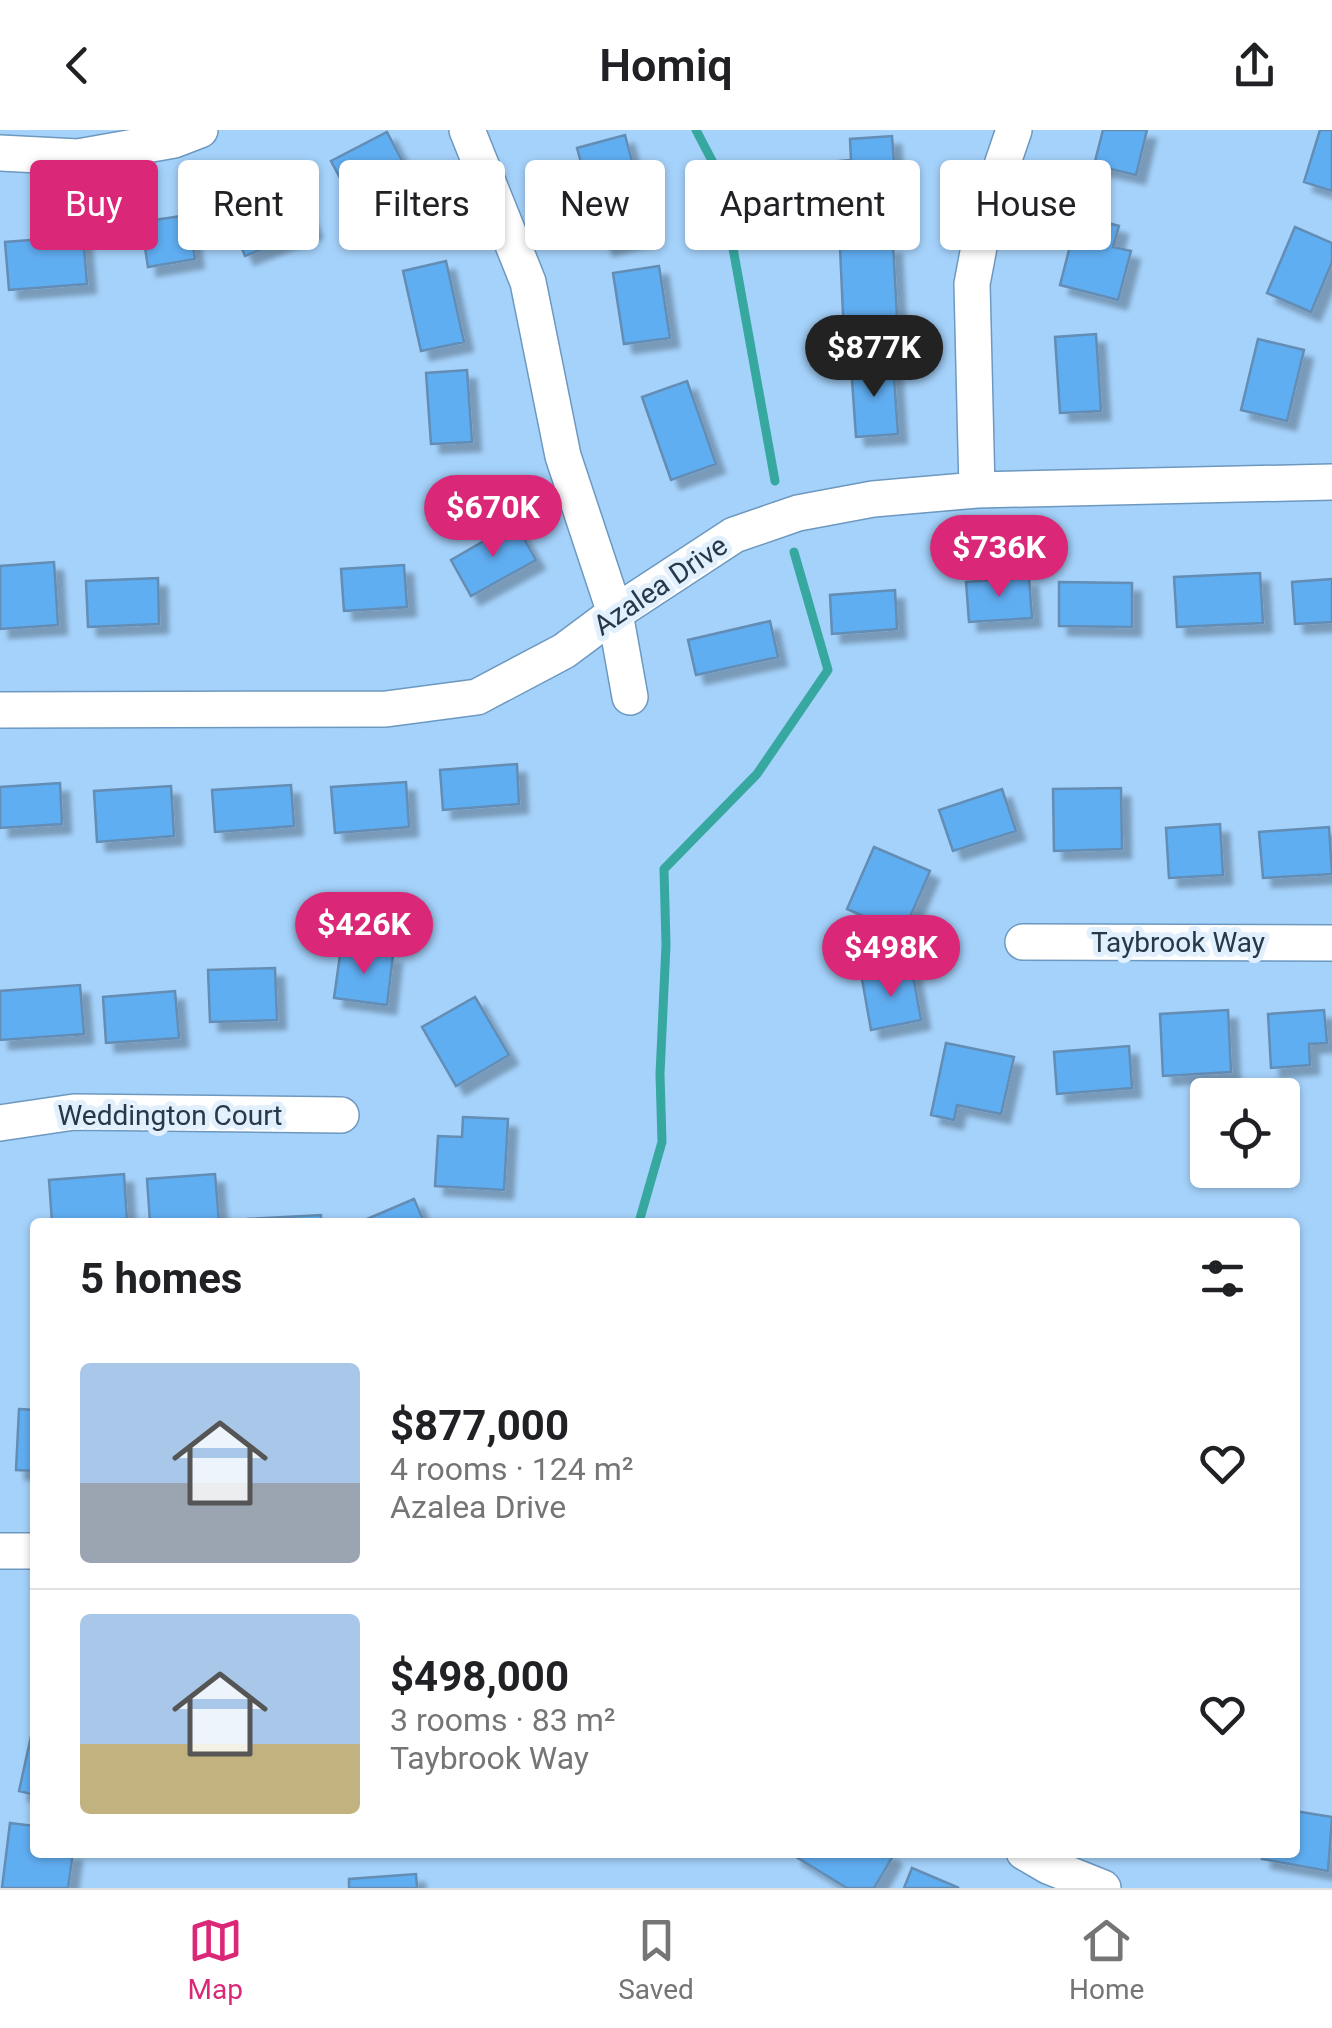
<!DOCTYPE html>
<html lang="en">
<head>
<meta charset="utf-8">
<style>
	:root { --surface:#fff; --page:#f2f2f2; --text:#202124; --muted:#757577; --line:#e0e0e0; --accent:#db2777 }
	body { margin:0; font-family:Roboto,sans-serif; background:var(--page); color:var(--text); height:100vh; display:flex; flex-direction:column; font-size:38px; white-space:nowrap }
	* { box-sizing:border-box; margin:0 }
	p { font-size:32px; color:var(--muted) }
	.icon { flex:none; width:55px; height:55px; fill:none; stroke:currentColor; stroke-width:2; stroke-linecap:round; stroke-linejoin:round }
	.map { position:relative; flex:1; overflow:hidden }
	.panel { position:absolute; left:30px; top:1088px; width:1270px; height:640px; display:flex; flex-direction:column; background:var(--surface); border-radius:10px; box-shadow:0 2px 8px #0004 }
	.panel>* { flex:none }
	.banner { position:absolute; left:30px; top:30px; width:1272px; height:90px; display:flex; gap:20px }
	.fabs { position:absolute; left:1190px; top:948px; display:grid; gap:20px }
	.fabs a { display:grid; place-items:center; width:110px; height:110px; border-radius:10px; background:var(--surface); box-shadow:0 2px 8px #0004; font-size:50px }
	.price { position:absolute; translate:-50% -85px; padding:0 22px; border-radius:35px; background:var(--accent); color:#fff; font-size:32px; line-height:65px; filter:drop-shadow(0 2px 5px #0008) }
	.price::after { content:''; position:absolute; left:50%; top:60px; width:30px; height:22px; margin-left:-15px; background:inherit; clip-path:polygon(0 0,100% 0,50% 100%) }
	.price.current { background:#222; color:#fff }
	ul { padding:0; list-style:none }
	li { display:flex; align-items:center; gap:30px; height:250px; padding:0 50px }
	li+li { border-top:2px solid var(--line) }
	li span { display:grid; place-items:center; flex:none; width:280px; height:200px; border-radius:10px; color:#555 }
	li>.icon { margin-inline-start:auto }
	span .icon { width:120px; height:120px; fill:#fffc; stroke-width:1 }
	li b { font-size:42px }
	h2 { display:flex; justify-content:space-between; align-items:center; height:120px; padding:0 50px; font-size:42px }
	.tag { padding:0 35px; border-radius:10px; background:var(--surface); box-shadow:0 2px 8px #0004; font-size:35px; line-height:90px }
	.tag.current { background:var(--accent); color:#fff }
	header { display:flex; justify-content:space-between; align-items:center; height:130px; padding:0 50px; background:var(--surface); font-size:45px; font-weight:600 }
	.dock { display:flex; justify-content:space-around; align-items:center; height:140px; border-top:2px solid var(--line); background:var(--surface); font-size:28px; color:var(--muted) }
	.dock a { display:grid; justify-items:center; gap:5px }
	.dock .current { color:var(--accent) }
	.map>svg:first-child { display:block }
</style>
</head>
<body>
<header><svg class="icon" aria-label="back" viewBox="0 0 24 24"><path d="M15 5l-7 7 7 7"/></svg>Homiq<svg class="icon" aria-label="share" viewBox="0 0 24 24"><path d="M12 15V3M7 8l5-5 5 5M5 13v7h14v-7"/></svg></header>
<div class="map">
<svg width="1332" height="1758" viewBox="0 0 1332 1758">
	<defs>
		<filter id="shadow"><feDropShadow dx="9" dy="9" stdDeviation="2.5" flood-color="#0004"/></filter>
	</defs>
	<rect width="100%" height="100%" fill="#a5d2fb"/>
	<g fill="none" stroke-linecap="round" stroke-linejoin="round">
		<!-- stream -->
		<path stroke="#37a89f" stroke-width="9" d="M696 0 720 46 775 351
			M639 1092 662 1012 660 944 666 815 664 739 757 644 828 540 794 422"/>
	</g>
	<!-- building -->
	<path fill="#61aef2" stroke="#638db4" stroke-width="2.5" filter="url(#shadow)" d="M1103 0H1147L1136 45 1094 35Z
		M1320 0H1332V61L1304 52Z
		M387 2 408 42 353 72 331 31Z
		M625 5 651 104 604 117 577 18Z
		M892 6 897 72 854 75 852 51 830 52 829 32 851 30 850 9Z
		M294 52 313 99 245 126 226 78Z
		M188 85 195 129 148 137 141 92Z
		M1078 85 1119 96 1113 117 1131 121 1118 170 1060 155Z
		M1295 97 1332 113V132L1311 182 1267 163Z
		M83 106 87 154 9 160 5 112Z
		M893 115 898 205 844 207 840 117Z
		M446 131 464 212 421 221 403 141Z
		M659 136 670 208 624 214 613 143Z
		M1096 204 1101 281 1060 283 1055 207Z
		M1258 209 1304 220 1287 291 1241 280Z
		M893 234 898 304 856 307 851 236Z
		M467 240 472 312 431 314 426 243Z
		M687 251 716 334 671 350 642 267Z
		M515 393 536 430 471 466 451 430Z
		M54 432 58 495 0 499V436Z
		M404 435 407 477 344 481 341 439Z
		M1260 443 1263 493 1177 497 1174 447Z
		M158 448 159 494 88 497 86 451Z
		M1029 448 1032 488 969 492 966 452Z
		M1332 449V492L1295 494 1292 452Z
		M1059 452 1132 453V497L1059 496Z
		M895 460 897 499 832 504 830 465Z
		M770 491 778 527 696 545 688 510Z
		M517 634 519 674 443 680 440 640Z
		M406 652 409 697 335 703 331 657Z
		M60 653 62 694 0 698V657Z
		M291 655 294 696 215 702 212 660Z
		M171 656 174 706 97 712 94 661Z
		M1121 658 1122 719 1054 721 1053 659Z
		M1002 659 1016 701 953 721 939 680Z
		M1220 694 1223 745 1169 748 1166 698Z
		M1329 697 1332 744 1263 748 1259 702Z
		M874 717 930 741 903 803 847 779Z
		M341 818 393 825 387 875 334 868Z
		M275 838 277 890 210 892 208 840Z
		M912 840 921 890 871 900 862 849Z
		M80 855 84 904 0 910V861Z
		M175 861 179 908 106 913 103 867Z
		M475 867 509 925 456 956 422 897Z
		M1228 880 1231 942 1163 946 1160 884Z
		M1324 880 1327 913 1309 914 1310 935 1271 938 1268 884Z
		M946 913 1014 927 1001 984 957 975 954 990 931 985Z
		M1129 916 1132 958 1057 964 1054 922Z
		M463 987 508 989 504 1060 435 1056 438 1006 462 1007Z
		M124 1044 127 1092H52L49 1050Z
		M215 1044 219 1092H150L147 1049Z
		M414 1069 424 1092H360Z
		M321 1085V1092H248V1089Z
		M19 1279 35 1280V1341L16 1340Z
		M35 1588V1665L19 1661Z
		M1295 1681 1332 1687 1328 1741 1262 1729 1263 1722H1295Z
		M10 1693 35 1696V1722H73L68 1758H2Z
		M795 1722H888L893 1726 874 1758H847L793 1725Z
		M912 1738 959 1758H904Z
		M416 1744 417 1758H349V1749Z"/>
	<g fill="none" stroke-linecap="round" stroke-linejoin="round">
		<!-- minor casing -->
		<g stroke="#6d98bf" stroke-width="38">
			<path id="minor" d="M467 0 528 152 563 326 615 483 630 567
				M0 23 78 27 174 10 200 0
				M977 360 972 154 985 85 1014 0
				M0 580 386 579 477 567 564 521 615 483 734 405 798 383 873 369 977 360 1332 352
				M1023 812 1332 813
				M0 993 74 982 341 985
				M0 1421H35
				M1024 1722 1048 1736 1103 1758"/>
		</g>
		<!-- minor -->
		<use href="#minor" stroke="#fff" stroke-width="35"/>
	</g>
	<g text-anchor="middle" stroke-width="10" stroke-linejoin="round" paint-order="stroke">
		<!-- street labels -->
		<g font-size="28" fill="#263849" stroke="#e2effc">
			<text transform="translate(660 455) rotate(-34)" y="10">Azalea Drive</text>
			<text x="1178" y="822">Taybrook Way</text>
			<text x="170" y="995">Weddington Court</text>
		</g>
	</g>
</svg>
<div class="fabs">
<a><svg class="icon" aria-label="locate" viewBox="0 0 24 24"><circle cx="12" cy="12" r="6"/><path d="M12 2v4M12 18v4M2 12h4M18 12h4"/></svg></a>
</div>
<b class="price current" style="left:874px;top:270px">$877K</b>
<b class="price" style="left:493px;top:430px">$670K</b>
<b class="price" style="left:999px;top:470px">$736K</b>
<b class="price" style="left:364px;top:847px">$426K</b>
<b class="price" style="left:891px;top:870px">$498K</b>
<div class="banner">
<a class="tag current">Buy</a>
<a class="tag">Rent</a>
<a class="tag">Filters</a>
<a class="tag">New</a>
<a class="tag">Apartment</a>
<a class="tag">House</a>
</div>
<section class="panel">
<h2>5 homes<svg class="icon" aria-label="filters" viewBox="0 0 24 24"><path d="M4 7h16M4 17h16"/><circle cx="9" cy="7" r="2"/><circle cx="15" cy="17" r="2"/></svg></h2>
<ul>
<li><span style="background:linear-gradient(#a9c7e8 60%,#9aa5b1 0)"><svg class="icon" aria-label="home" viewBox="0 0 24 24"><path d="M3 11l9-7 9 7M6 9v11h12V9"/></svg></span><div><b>$877,000</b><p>4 rooms · 124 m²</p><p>Azalea Drive</p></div><svg class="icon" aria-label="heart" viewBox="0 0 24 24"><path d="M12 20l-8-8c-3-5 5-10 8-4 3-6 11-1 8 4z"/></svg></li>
<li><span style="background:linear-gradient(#a9c7e8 65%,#c2b280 0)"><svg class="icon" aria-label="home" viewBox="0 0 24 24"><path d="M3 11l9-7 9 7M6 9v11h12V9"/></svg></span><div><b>$498,000</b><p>3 rooms · 83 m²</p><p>Taybrook Way</p></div><svg class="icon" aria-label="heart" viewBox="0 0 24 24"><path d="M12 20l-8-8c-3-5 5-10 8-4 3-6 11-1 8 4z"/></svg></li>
</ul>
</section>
</div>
<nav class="dock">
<a class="current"><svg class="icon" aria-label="map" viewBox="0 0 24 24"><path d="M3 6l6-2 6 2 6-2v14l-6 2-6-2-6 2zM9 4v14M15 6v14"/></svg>Map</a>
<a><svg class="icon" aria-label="saved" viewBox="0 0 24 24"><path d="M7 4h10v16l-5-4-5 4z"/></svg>Saved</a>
<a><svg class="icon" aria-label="home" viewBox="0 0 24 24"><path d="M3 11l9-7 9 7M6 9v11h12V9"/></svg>Home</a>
</nav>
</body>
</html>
